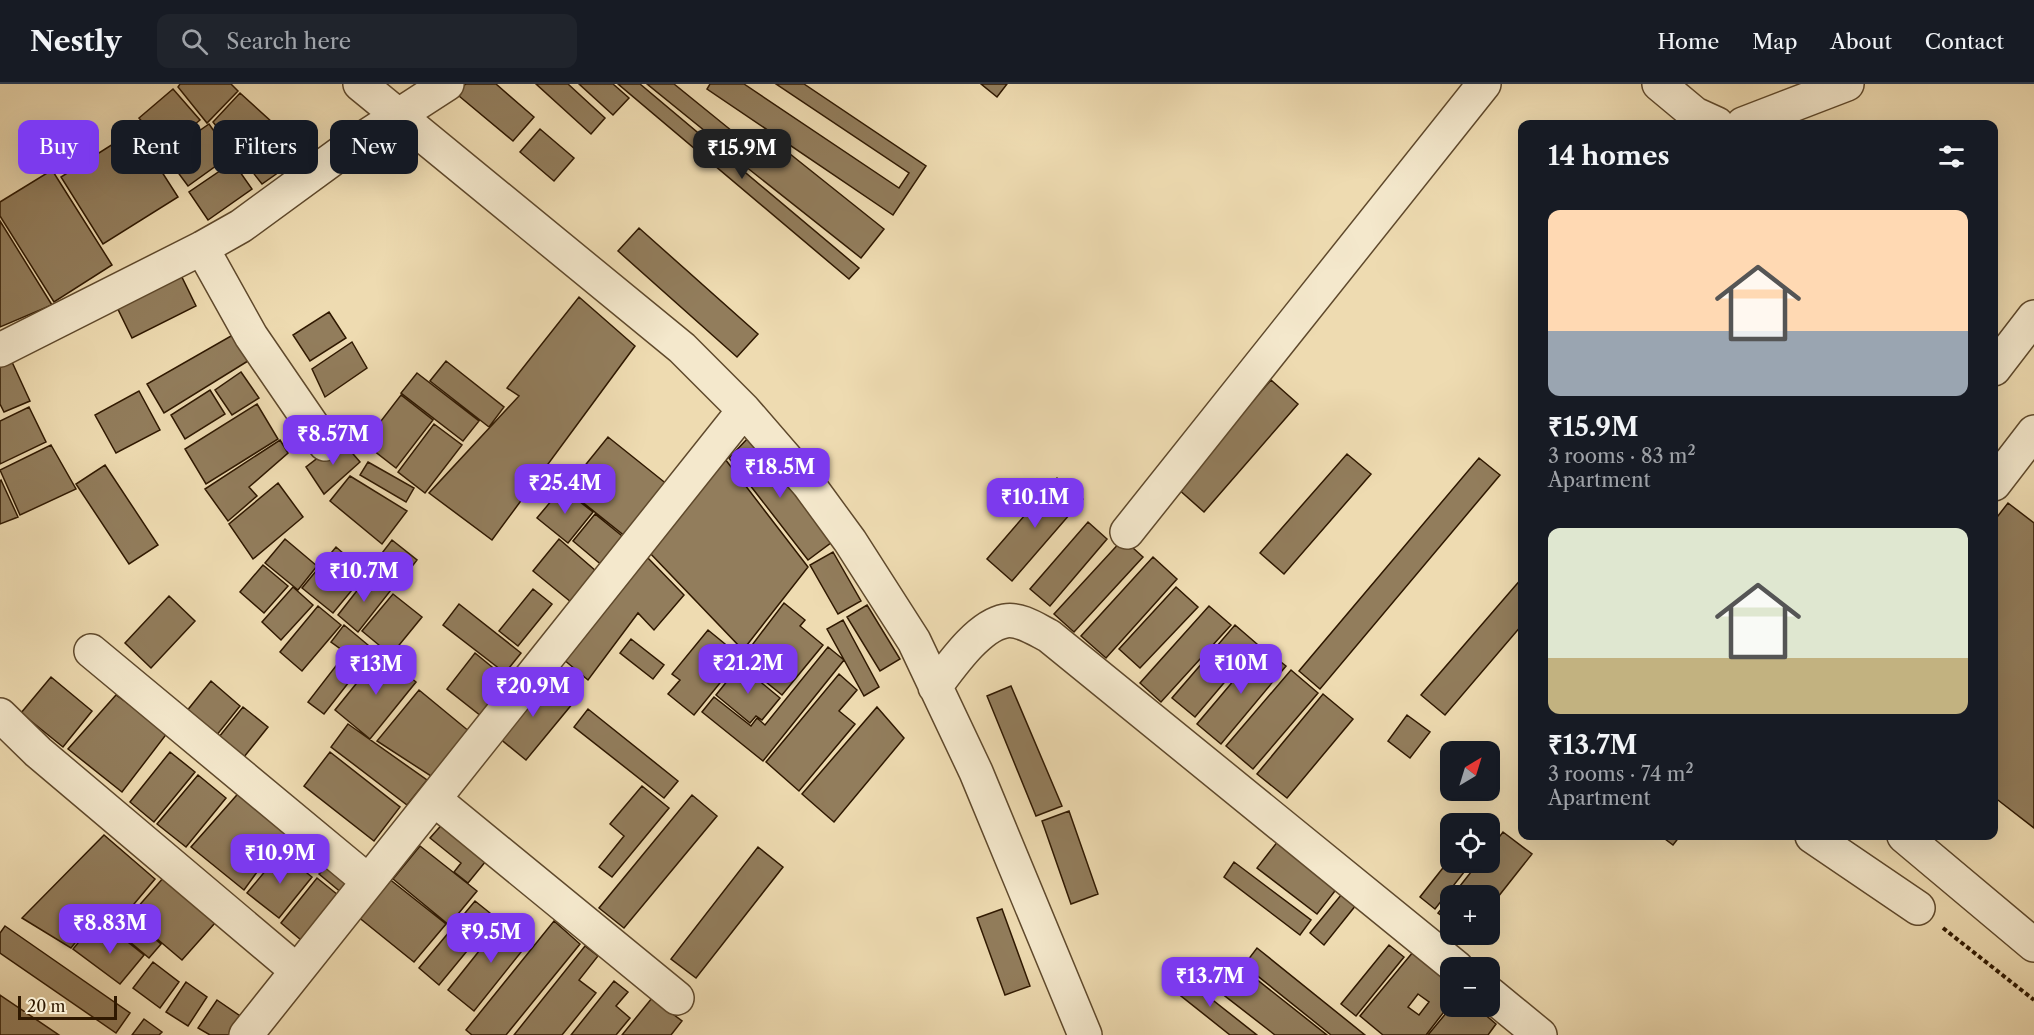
<!DOCTYPE html>
<html lang="en">
<head>
<meta charset="utf-8">
<style>
	:root { --surface:#171b24; --page:#20242c; --text:#f1f3f6; --muted:#9ea1a6; --line:#363941; --accent:#7c3aed }
	body { margin:0; font-family:"Libre Caslon Text",serif; background:var(--page); color:var(--text); height:100vh; display:flex; flex-direction:column; font-size:22px; white-space:nowrap }
	* { box-sizing:border-box; margin:0 }
	p { font-size:20px; color:var(--muted) }
	.icon { flex:none; width:33px; height:33px; fill:none; stroke:currentColor; stroke-width:2; stroke-linecap:round; stroke-linejoin:round }
	.map { position:relative; flex:1; overflow:hidden }
	.sheet { position:absolute; left:1518px; top:36px; width:480px; height:720px; display:flex; flex-direction:column; background:var(--surface); border-radius:12px; box-shadow:0 6px 24px #0002 }
	.sheet>* { flex:none }
	.top-card { position:absolute; left:18px; top:36px; width:570px; height:54px; display:flex; gap:12px }
	.needle { width:39px; rotate:38deg }
	.controls { position:absolute; left:1440px; top:657px; display:grid; gap:12px }
	.controls a { display:grid; place-items:center; width:60px; height:60px; border-radius:12px; background:var(--surface); box-shadow:0 6px 24px #0002; font-size:30px }
	.scale { position:absolute; left:18px; bottom:15px; width:99px; box-sizing:border-box; padding-left:6px; border:3px solid #2f1800; border-top:0; font-size:16px; line-height:21px; white-space:nowrap; color:#2f1800; -webkit-text-stroke:4px #f4e8cc; paint-order:stroke }
	.price { position:absolute; translate:-50% -51px; padding:0 14px; border-radius:12px; background:var(--accent); color:#fff; font-size:20px; line-height:39px; filter:drop-shadow(0 2px 3px #0008) }
	.price::after { content:''; position:absolute; left:50%; top:36px; width:18px; height:14px; margin-left:-9px; background:inherit; clip-path:polygon(0 0,100% 0,50% 100%) }
	.price.current { background:#222; color:#fff }
	ul { padding:0; list-style:none }
	li { display:grid; align-content:center; gap:12px; height:318px; padding:0 30px }
	li span { display:grid; place-items:center; height:186px; border-radius:12px; color:#555 }
	li>.icon { margin-inline-start:auto }
	span .icon { width:108px; height:108px; fill:#fffc; stroke-width:1 }
	li b { font-size:26px }
	h2 { display:flex; justify-content:space-between; align-items:center; height:72px; padding:0 30px; font-size:26px }
	.tag { padding:0 21px; border-radius:12px; background:var(--surface); box-shadow:0 6px 24px #0002; font-size:21px; line-height:54px }
	.tag.current { background:var(--accent); color:#fff }
	header { display:flex; align-items:center; gap:36px; box-sizing:border-box; height:84px; padding:0 30px; background:var(--surface); border-bottom:2px solid var(--line) }
	header strong { font-size:28px }
	nav { display:flex; gap:33px; margin-inline-start:auto; font-size:21px }
	.search { width:420px; height:54px; background:var(--page); display:flex; align-items:center; gap:15px; box-sizing:border-box; padding:0 21px; border-radius:12px; color:var(--muted); font-size:22px }
	.map>svg:first-child { display:block }
</style>
</head>
<body>
<header>
<strong>Nestly</strong>
<div class="search"><svg class="icon" aria-label="search" viewBox="0 0 24 24"><circle cx="10" cy="10" r="6"/><path d="M15 15l6 6"/></svg>Search here</div>
<nav><a>Home</a><a>Map</a><a>About</a><a>Contact</a></nav>
</header>
<div class="map">
<svg width="2034" height="951" viewBox="0 0 2034 951">
	<rect width="100%" height="100%" fill="#eedbb1"/>
	<filter id="stains"><feTurbulence type="fractalNoise" baseFrequency=".00333" numOctaves="4"/><feColorMatrix values="0 0 0 0 .2 0 0 0 0 .09 0 0 0 0 .02 0 0 0 .5 -.17"/></filter>
	<radialGradient id="worn" r=".72"><stop offset=".6" stop-color="#630" stop-opacity="0"/><stop offset="1" stop-color="#630" stop-opacity=".3"/></radialGradient>
	<!-- building -->
	<path fill="#927d5c" stroke="#2f1800" stroke-width="1.5" fill-rule="evenodd" d="M180 0H231L238 7 207 39 178 3Z
		M466 0H496L534 33 513 57 453 7Z
		M536 0H568L605 34 591 50Z
		M579 0H613L629 14 613 31Z
		M618 0H640L859 184 849 195Z
		M647 0H674L732 47 721 60Z
		M710 0H744L899 104 909 89 776 0H804L926 82 893 131 707 5Z
		M981 0H1007L997 13Z
		M173 5 200 36 165 65 139 34Z
		M240 9 306 69 262 100 213 38Z
		M209 40 231 71 188 102 165 71Z
		M540 45 574 74 554 97 520 68Z
		M135 46 178 113 103 160 61 93Z
		M737 53 763 73 775 58 884 145 861 174 726 67Z
		M233 78 252 105 208 136 189 108Z
		M52 86 112 181 54 218 0 132V118Z
		M0 137 52 221 0 243Z
		M639 144 758 250 737 273 618 167Z
		M175 179 196 222 132 254 111 211Z
		M579 213 635 262 492 456 429 409 519 312 507 304Z
		M329 228 346 254 310 277 293 251Z
		M238 248 256 272 164 329 147 300Z
		M352 258 367 284 325 313 312 285Z
		M6 265 30 317 4 328 0 320V268Z
		M446 277 504 323 489 343 430 297Z
		M241 288 259 314 232 331 215 306Z
		M417 289 479 337 463 357 401 309Z
		M1271 296 1298 320 1204 428 1177 404Z
		M210 306 225 330 185 355 171 331Z
		M139 307 160 346 116 369 95 331Z
		M401 311 433 336 396 384 364 359Z
		M257 320 278 355 206 400 185 365Z
		M29 323 46 358 0 380V337Z
		M434 340 462 361 425 409 398 388Z
		M750 352 832 458 808 476 729 374Z
		M608 353 668 401 626 453 566 405Z
		M280 356 288 369 249 403 257 412 228 437 205 405Z
		M341 356 360 378 324 410 306 383Z
		M51 361 76 405 20 431 0 386Z
		M1347 370 1371 390 1284 490 1260 469Z
		M1479 374 1500 391 1320 605 1299 587Z
		M725 375 808 483 743 566 647 466Z
		M368 378 414 404 406 418 360 391Z
		M105 381 158 461 129 480 76 400Z
		M350 392 407 427 382 460 330 417Z
		M1057 394 1083 415 1012 497 987 475Z
		M1 396 18 433 0 440V397Z
		M278 399 303 433 253 475 229 440Z
		M562 404 593 428 568 459 537 434Z
		M2008 419 2034 439V744L1994 713V437Z
		M595 430 632 460 610 488 573 457Z
		M1088 438 1107 455 1050 522 1030 505Z
		M285 455 317 482 298 506 265 479Z
		M559 455 596 487 571 518 533 487Z
		M1123 455 1143 473 1074 548 1054 530Z
		M392 456 417 476 394 506 369 486Z
		M336 463 366 489 333 529 302 504Z
		M833 468 861 517 838 530 810 481Z
		M647 473 684 511 654 546 638 529 588 596 563 575Z
		M1153 473 1177 495 1106 574 1081 552Z
		M263 481 288 502 264 529 240 508Z
		M370 490 391 506 358 548 338 531Z
		M1522 494V541L1445 631 1421 611Z
		M293 503 313 521 281 556 262 538Z
		M1176 503 1198 523 1140 584 1119 565Z
		M533 505 552 520 518 562 499 547Z
		M393 510 422 533 391 571 362 547Z
		M169 512 195 537 151 584 125 559Z
		M784 519 805 536 800 542 823 561 782 611 740 577Z
		M459 520 521 569 505 589 443 541Z
		M867 521 900 575 880 587 847 533Z
		M318 522 341 541 302 587 280 568Z
		M1209 522 1231 541 1161 618 1140 599Z
		M843 536 879 603 864 612 827 545Z
		M344 541 374 566 324 630 308 618 346 569 331 558Z
		M1235 541 1257 560 1195 633 1172 614Z
		M708 546 741 573 694 631 668 610 680 596 672 590Z
		M631 555 664 581 653 595 620 569Z
		M828 563 844 576 763 677 702 628 714 613 751 642 757 634 765 641Z
		M1262 563 1286 582 1221 660 1197 640Z
		M381 569 416 598 370 655 335 626Z
		M475 569 509 597 481 632 447 605Z
		M740 581 780 614 762 636 756 632 750 639 716 611Z
		M1291 586 1318 609 1253 685 1226 662Z
		M839 590 857 606 839 627 855 640 799 707 766 678Z
		M539 592 573 619 526 676 493 649Z
		M51 593 92 627 63 663 21 629Z
		M211 597 240 622 216 652 186 628Z
		M1011 602 1062 722 1036 732 987 612Z
		M419 606 470 648 434 694 377 657Z
		M1323 610 1353 635 1287 714 1257 690Z
		M116 611 168 648 122 708 68 665Z
		M243 623 268 643 244 673 219 653Z
		M877 623 904 654 834 738 802 710Z
		M588 625 678 697 664 714 574 643Z
		M1407 631 1430 648 1410 674 1388 657Z
		M348 640 427 696 407 721 331 663Z
		M170 668 195 688 154 738 130 718Z
		M330 668 400 723 374 757 304 702Z
		M198 691 226 714 186 763 157 740Z
		M642 702 669 724 612 793 599 783 624 752 610 740Z
		M243 704 291 741 244 806 191 763Z
		M692 711 717 732 624 844 599 824Z
		M1069 727 1098 810 1071 820 1042 737Z
		M446 736 490 772 468 799 454 788 461 779 430 754Z
		M1490 741 1497 747 1490 757Z
		M299 748 327 769 314 788 285 763Z
		M1503 748 1532 770 1490 823V812H1452L1479 778H1490V765Z
		M104 751 155 795 108 851 103 847 96 854 86 845 71 864 22 834Z
		M1282 752 1342 798 1317 830 1257 784Z
		M1661 752H1680L1673 761Z
		M420 762 477 807 449 841 393 795Z
		M758 763 783 783 696 894 671 875Z
		M281 768 312 793 279 834 247 809Z
		M1450 775V778H1472L1435 825 1420 813Z
		M333 778 361 798 349 815 319 790Z
		M1234 778 1311 836 1300 851 1224 793Z
		M171 785 223 830 182 876 130 832Z
		M383 790 446 840 414 878 352 828Z
		M317 794 338 811 301 856 281 839Z
		M1346 805 1360 816 1324 861 1310 849Z
		M1450 814V838L1438 829Z
		M475 817 495 833 439 901 419 884Z
		M1002 825 1030 902 1005 911 977 834Z
		M507 832 533 853 474 927 448 906Z
		M128 833 161 860 149 874 117 847Z
		M554 837 580 860 506 951H472L466 946Z
		M5 842 130 929 116 949 0 869V849Z
		M114 847 144 871 120 900 73 865 87 848 96 856 102 848 109 854Z
		M1389 861 1404 873 1356 932 1341 920Z
		M585 862 598 872 579 896 596 909 562 951H514Z
		M1257 864 1365 951H1331L1244 881Z
		M1413 868 1450 899V920L1426 951H1383L1360 932ZM1418 910 1429 918 1419 931 1408 923Z
		M153 878 179 898 160 924 133 904Z
		M1236 879 1327 951H1275L1216 905Z
		M1181 891 1257 951H1230L1171 904Z
		M614 897 628 908 616 922 630 934 616 951H571Z
		M186 898 207 913 188 942 166 928Z
		M0 911 59 951H0Z
		M652 914 682 937 671 951H622Z
		M217 916 249 938 241 951H210L198 944Z
		M1452 922H1475L1496 940 1488 951H1428Z
		M144 935 162 948 159 951H132Z"/>
	<g fill="none" stroke-linecap="round" stroke-linejoin="round">
		<!-- minor casing -->
		<g stroke="#5f492c" stroke-width="36">
			<path id="minor" d="M360 0 682 264 744 326 809 401 850 457 914 557 976 688 1085 951
				M1659 0 1695 30 1717 40
				M1743 40 1847 0
				M202 164 251 252 325 360
				M0 266 202 164 241 142 345 66 447 0
				M1994 285 2034 233
				M1994 400 2034 348
				M1127 448 1484 0
				M91 567 368 797
				M935 603C951 582 978 542 1005 537 1020 534 1037 546 1049 552L1457 884
				M0 631 38 668 296 886
				M434 715 677 914
				M1812 752 1918 824
				M1904 752 2034 861
				M1490 910 1540 951
				M246 951 744 326"/>
		</g>
		<!-- path -->
		<path stroke="#2f1800" stroke-width="4" stroke-dasharray="4.5 3" stroke-linecap="butt" d="M1943 844 2034 916"/>
		<!-- minor -->
		<use href="#minor" stroke="#f4e8cc" stroke-width="33"/>
	</g>
	<rect width="100%" height="100%" filter="url(#stains)"/>
	<rect width="100%" height="100%" fill="url(#worn)"/>
</svg>
<div class="controls">
<a><svg class="needle" viewBox="-14 -14 28 28"><path d="M0-13l5 13h-10z" fill="#e53935"/><path d="M0 13l5-13h-10z" fill="#9ea1a6"/></svg></a>
<a><svg class="icon" aria-label="locate" viewBox="0 0 24 24"><circle cx="12" cy="12" r="6"/><path d="M12 2v4M12 18v4M2 12h4M18 12h4"/></svg></a>
<a>+</a>
<a>−</a>
</div>
<div class="scale">20 m</div>
<b class="price current" style="left:742px;top:96px">₹15.9M</b>
<b class="price" style="left:333px;top:382px">₹8.57M</b>
<b class="price" style="left:780px;top:415px">₹18.5M</b>
<b class="price" style="left:565px;top:431px">₹25.4M</b>
<b class="price" style="left:1035px;top:445px">₹10.1M</b>
<b class="price" style="left:364px;top:519px">₹10.7M</b>
<b class="price" style="left:748px;top:611px">₹21.2M</b>
<b class="price" style="left:1241px;top:611px">₹10M</b>
<b class="price" style="left:376px;top:612px">₹13M</b>
<b class="price" style="left:533px;top:634px">₹20.9M</b>
<b class="price" style="left:280px;top:801px">₹10.9M</b>
<b class="price" style="left:110px;top:871px">₹8.83M</b>
<b class="price" style="left:491px;top:880px">₹9.5M</b>
<b class="price" style="left:1210px;top:924px">₹13.7M</b>
<div class="top-card">
<a class="tag current">Buy</a>
<a class="tag">Rent</a>
<a class="tag">Filters</a>
<a class="tag">New</a>
</div>
<section class="sheet">
<h2>14 homes<svg class="icon" aria-label="filters" viewBox="0 0 24 24"><path d="M4 7h16M4 17h16"/><circle cx="9" cy="7" r="2"/><circle cx="15" cy="17" r="2"/></svg></h2>
<ul>
<li><span style="background:linear-gradient(#ffd9b3 65%,#9aa5b1 0)"><svg class="icon" aria-label="home" viewBox="0 0 24 24"><path d="M3 11l9-7 9 7M6 9v11h12V9"/></svg></span><div><b>₹15.9M</b><p>3 rooms · 83 m²</p><p>Apartment</p></div></li>
<li><span style="background:linear-gradient(#dfe7d0 70%,#c2b280 0)"><svg class="icon" aria-label="home" viewBox="0 0 24 24"><path d="M3 11l9-7 9 7M6 9v11h12V9"/></svg></span><div><b>₹13.7M</b><p>3 rooms · 74 m²</p><p>Apartment</p></div></li>
</ul>
</section>
</div>
</body>
</html>
